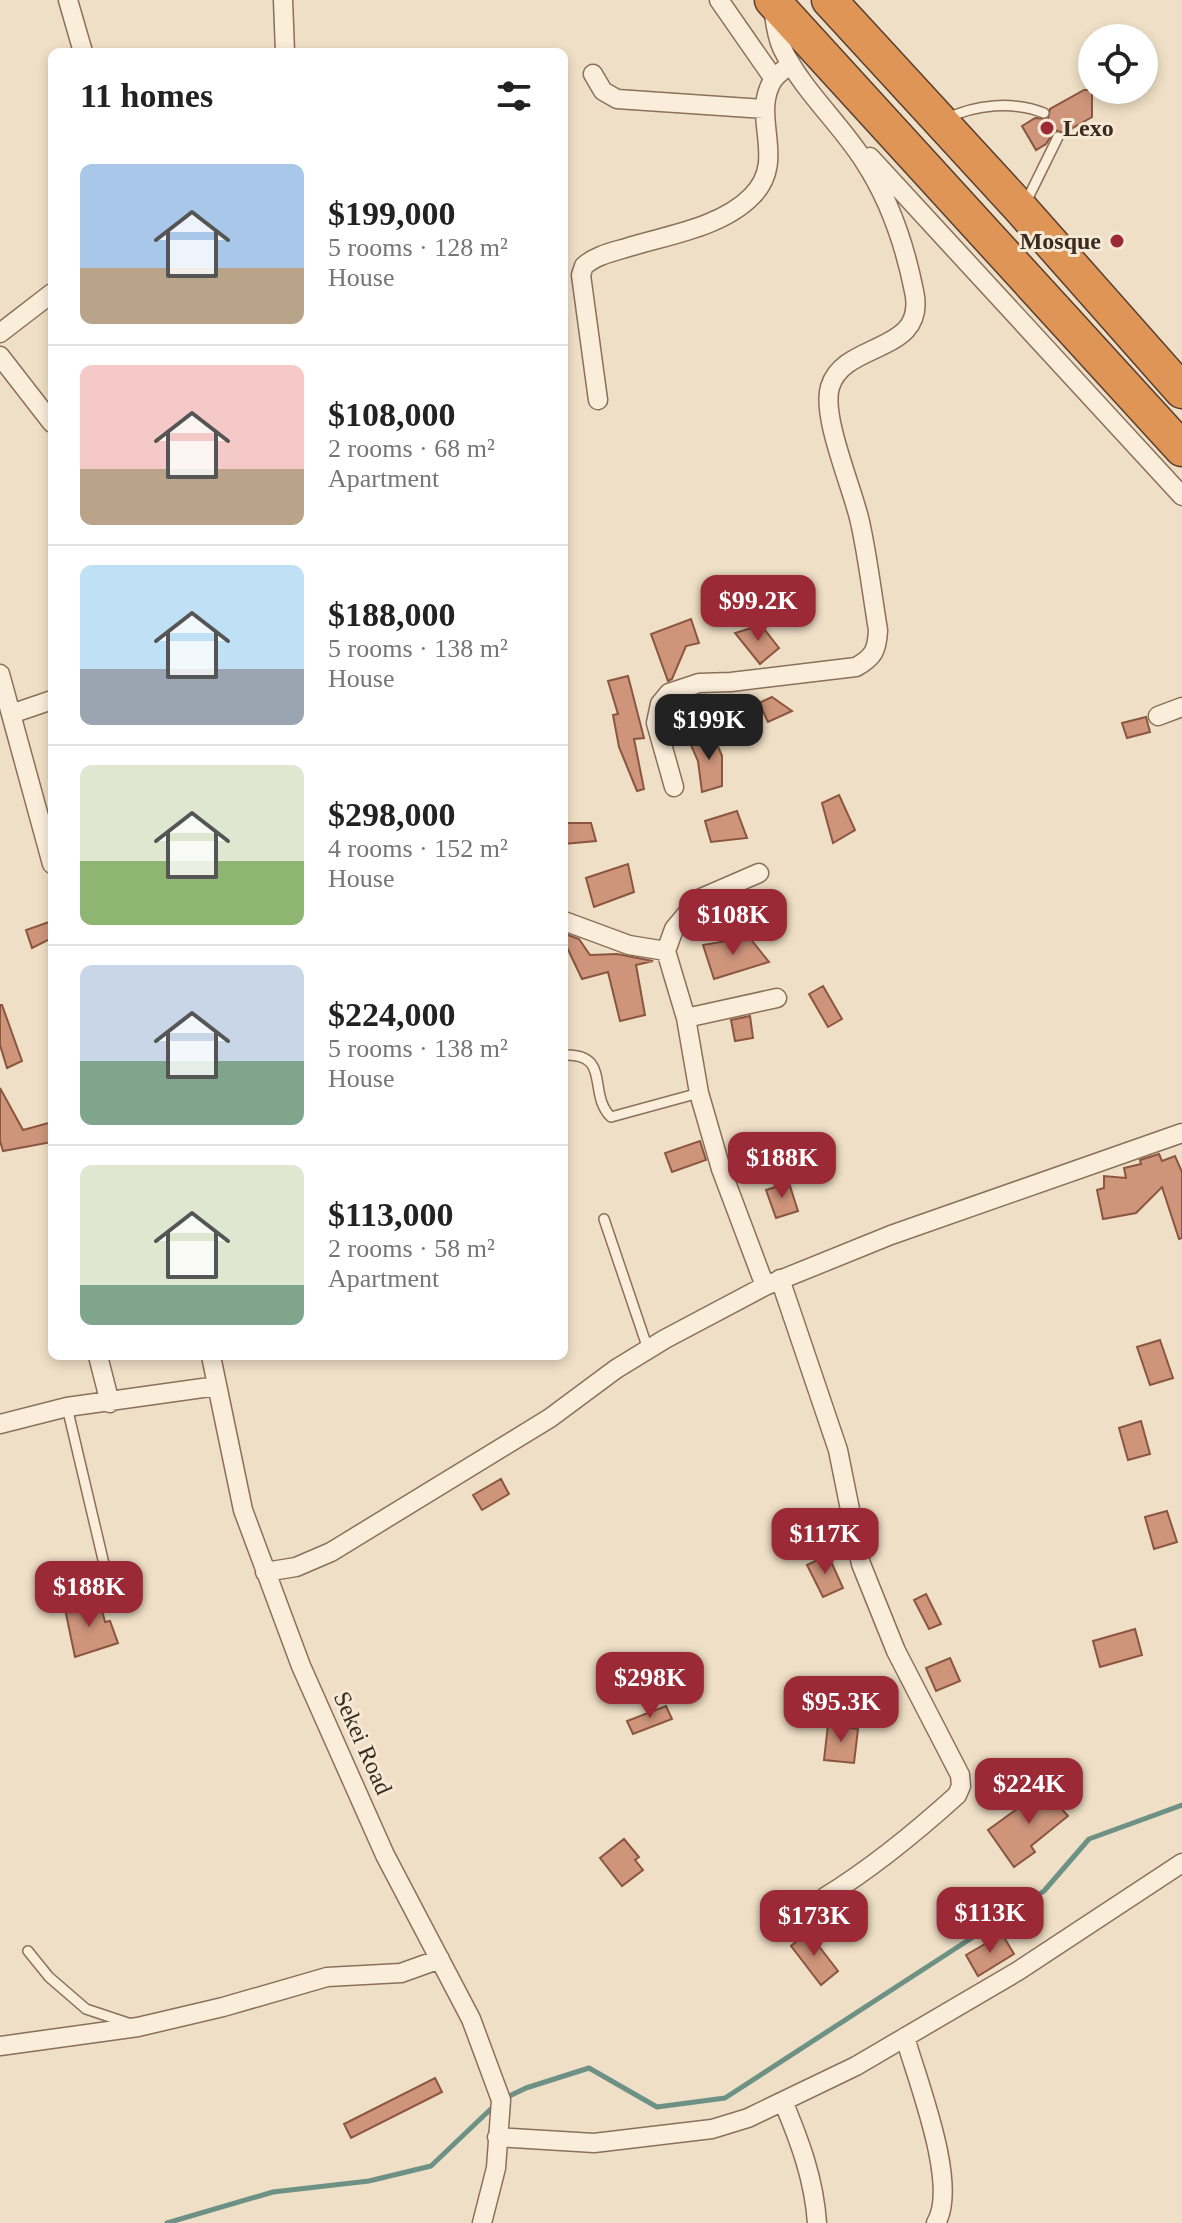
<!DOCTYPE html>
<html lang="en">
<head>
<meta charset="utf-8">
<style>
	:root { --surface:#fff; --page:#f2f2f2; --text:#222; --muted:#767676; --line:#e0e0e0; --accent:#9b2a36 }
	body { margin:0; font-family:"Times New Roman",serif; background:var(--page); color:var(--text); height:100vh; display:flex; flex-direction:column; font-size:30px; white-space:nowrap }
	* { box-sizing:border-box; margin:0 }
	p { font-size:26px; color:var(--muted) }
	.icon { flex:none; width:44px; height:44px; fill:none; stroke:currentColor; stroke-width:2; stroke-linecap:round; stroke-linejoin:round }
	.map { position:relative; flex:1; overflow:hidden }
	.drawer { position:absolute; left:48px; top:48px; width:520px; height:1312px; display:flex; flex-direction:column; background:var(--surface); border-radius:12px; box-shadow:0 4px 12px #0003 }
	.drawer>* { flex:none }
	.tools { position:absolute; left:1078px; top:24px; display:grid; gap:16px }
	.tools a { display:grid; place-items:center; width:80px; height:80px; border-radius:50%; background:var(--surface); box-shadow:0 4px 12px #0003; font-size:40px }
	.price { position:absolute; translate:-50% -68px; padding:0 18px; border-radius:16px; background:var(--accent); color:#fff; font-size:26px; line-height:52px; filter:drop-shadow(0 2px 4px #0008) }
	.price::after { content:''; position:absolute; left:50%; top:48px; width:24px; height:18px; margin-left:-12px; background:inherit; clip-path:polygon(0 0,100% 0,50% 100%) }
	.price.on { background:#222; color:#fff }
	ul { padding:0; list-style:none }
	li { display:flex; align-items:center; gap:24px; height:200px; padding:0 32px }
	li+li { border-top:2px solid var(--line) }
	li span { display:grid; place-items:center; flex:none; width:224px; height:160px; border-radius:12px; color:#555 }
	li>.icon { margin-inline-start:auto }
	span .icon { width:96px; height:96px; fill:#fffc; stroke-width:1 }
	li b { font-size:34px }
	h2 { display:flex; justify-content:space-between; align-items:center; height:96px; padding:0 32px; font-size:34px }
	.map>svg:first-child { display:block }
</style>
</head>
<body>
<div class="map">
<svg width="1182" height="2223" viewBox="0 0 1182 2223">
	<rect width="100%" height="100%" fill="#efdfc6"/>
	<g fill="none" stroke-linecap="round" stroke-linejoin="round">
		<!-- stream -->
		<path stroke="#6d9285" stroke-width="5" d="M503 2099 526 2088 589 2068 657 2107 725 2098 1044 1891 1089 1839 1182 1805
			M167 2223 273 2192 369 2181 431 2166 495 2105"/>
	</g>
	<!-- building -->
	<path fill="#ce957b" stroke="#8b5640" stroke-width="2" d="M1084 90H1092V117L1064 133 1055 130 1046 144 1036 150 1022 126 1035 118 1048 119 1050 109Z
		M691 619 699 643 686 646 672 679 668 681 651 634Z
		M761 625 779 648 760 664 735 633Z
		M628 676 644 738 634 739 644 789 637 791 619 747 613 715 618 714 608 681Z
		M703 695 687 730 673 707Z
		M772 697 792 711 768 722 759 703Z
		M1146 717 1150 732 1127 738 1122 723Z
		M712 732 722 756V786L702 792 698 761 690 743Z
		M839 795 855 830 833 843 822 803Z
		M737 811 747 838 711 842 705 821Z
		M564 823H591L596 841 564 844Z
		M628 864 634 892 594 907 586 878Z
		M52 921V938L32 948 26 930Z
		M568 935 579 939 590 955 617 954 653 961 636 965 645 1015 620 1021 608 972 582 979 564 941V937Z
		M749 937 769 962 714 979 703 945Z
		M823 986 842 1019 828 1027 809 994Z
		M0 1005H2L22 1061 7 1068 0 1045Z
		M750 1016 753 1038 735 1041 731 1020Z
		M0 1088 23 1130 52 1122V1142L3 1151 0 1141Z
		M700 1141 706 1160 672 1172 665 1153Z
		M1159 1154 1162 1161 1175 1156 1182 1172V1238L1179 1239 1162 1187 1136 1213 1103 1219 1097 1190 1104 1188V1176L1126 1178 1124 1168 1141 1164 1140 1160Z
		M789 1183 798 1211 776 1218 766 1190Z
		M1160 1340 1173 1378 1150 1385 1137 1347Z
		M1141 1421 1150 1454 1128 1460 1119 1428Z
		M501 1479 509 1494 482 1510 473 1495Z
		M1167 1511 1177 1542 1154 1549 1145 1517Z
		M828 1555 843 1588 823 1597 807 1565Z
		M926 1594 941 1624 929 1629 914 1600Z
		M100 1602 105 1622 110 1621 118 1643 75 1657 65 1609Z
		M1135 1629 1142 1655 1100 1667 1093 1641Z
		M950 1658 960 1681 936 1691 926 1668Z
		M666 1706 672 1719 633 1734 627 1721Z
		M828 1725 858 1729 854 1763 824 1760Z
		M1058 1787 1067 1799 1059 1806 1068 1816 1031 1846 1035 1852 1014 1867 988 1830 1035 1796 1039 1801Z
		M624 1839 639 1857 635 1860 643 1870 622 1886 600 1858Z
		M808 1932 838 1971 821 1985 791 1946Z
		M1002 1934 1014 1954 978 1976 966 1955Z
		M435 2078 442 2092 351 2138 344 2124Z"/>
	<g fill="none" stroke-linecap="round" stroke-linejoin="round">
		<!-- lane casing -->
		<g stroke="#8b705b" stroke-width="12">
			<path id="lane" d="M946 119C976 104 1013 101 1044 113
				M1026 202 1058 137
				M564 1055C612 1053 587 1094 611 1117L699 1093
				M604 1219 648 1349
				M67 1407 109 1585
				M28 1951 49 1977 86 2009 131 2024"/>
		</g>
		<!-- street casing -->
		<g stroke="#8b705b" stroke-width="21">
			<path id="street" d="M68 0 83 52
				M283 0 285 52
				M719 0 774 79
				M593 74 603 91 617 99 765 109
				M870 157 1182 496
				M0 333 52 293
				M0 356 52 423
				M598 400 581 275 584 266C596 255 613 252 629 247 668 235 722 227 752 196 788 160 750 117 773 80 777 74 785 69 791 64
				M0 674 52 864
				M11 714 52 700
				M1158 716 1182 707
				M674 787 656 723 660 704 669 693 699 683 731 682 856 667C874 657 877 650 878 630 872 594 868 558 860 522 853 489 821 417 830 387 844 340 928 355 914 291 905 246 889 199 864 161 840 123 802 90 782 48 776 35 775 21 773 7
				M759 873 699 899 674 929 666 951 686 1018 699 1093 721 1169 765 1286
				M564 921 629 945 666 951
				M686 1018 777 998
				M780 1279 838 1450 861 1564 896 1651 960 1775 961 1786 957 1795C915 1833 874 1867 825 1897
				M98 1356 110 1403
				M211 1356 243 1510 301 1666 385 1855 471 2019 501 2100 496 2168 482 2223
				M0 1424 67 1407 217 1386
				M265 1572 296 1567 331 1552 550 1418 616 1369 665 1339 765 1286 891 1235 1182 1133
				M905 2037C917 2080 959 2185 936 2223
				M0 2046 138 2027 223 2007 327 1977 401 1973 440 1959
				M783 2101C800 2142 814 2179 817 2223
				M497 2137 594 2143 712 2129 748 2118 856 2066 1018 1971 1182 1863"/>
		</g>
		<!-- highway casing -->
		<g stroke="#593e2f" stroke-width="37">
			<path id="highway" d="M772 0 1182 449
				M829 0 1022 210 1182 391"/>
		</g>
		<!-- lane -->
		<use href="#lane" stroke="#faedda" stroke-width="9"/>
		<!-- street -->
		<use href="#street" stroke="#faedda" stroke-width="18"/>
		<!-- highway -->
		<use href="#highway" stroke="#df9556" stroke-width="34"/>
	</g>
	<!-- markers -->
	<g fill="#9b2a36" stroke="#f6ead6" stroke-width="3">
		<circle cx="1047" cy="128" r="8"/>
		<circle cx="1117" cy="241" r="8"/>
	</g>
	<g text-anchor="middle" stroke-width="6" stroke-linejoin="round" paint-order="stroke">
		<!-- poi labels -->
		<g font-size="24" font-weight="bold" fill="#3b2a1f" stroke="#f6ead6" text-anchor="start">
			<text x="1063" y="136">Lexo</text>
			<text x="1101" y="249" text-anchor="end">Mosque</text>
		</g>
		<!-- street labels -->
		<g font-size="24" fill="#3b2a1f" stroke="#f6ead6">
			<text transform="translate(363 1743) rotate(66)" y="8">Sekei Road</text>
		</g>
	</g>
</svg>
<div class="tools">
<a><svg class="icon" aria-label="locate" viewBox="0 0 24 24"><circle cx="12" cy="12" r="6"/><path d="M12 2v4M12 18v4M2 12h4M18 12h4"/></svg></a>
</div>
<b class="price" style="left:758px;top:643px">$99.2K</b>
<b class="price on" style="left:709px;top:762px">$199K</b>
<b class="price" style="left:733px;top:957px">$108K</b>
<b class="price" style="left:782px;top:1200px">$188K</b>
<b class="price" style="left:825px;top:1576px">$117K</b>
<b class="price" style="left:89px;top:1629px">$188K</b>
<b class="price" style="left:650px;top:1720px">$298K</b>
<b class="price" style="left:841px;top:1744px">$95.3K</b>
<b class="price" style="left:1029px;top:1826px">$224K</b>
<b class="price" style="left:990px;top:1955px">$113K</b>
<b class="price" style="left:814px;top:1958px">$173K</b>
<section class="drawer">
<h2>11 homes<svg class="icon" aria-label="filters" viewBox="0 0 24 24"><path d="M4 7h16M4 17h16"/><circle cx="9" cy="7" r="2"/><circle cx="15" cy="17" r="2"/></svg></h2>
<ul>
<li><span style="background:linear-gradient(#a9c7e8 65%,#b9a48a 0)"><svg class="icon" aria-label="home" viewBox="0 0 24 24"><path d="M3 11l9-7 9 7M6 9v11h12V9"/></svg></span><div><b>$199,000</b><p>5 rooms · 128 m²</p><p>House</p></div></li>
<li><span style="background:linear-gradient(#f6c9c9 65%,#b9a48a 0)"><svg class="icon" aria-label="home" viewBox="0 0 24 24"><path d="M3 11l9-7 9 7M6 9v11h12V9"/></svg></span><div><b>$108,000</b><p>2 rooms · 68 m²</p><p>Apartment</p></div></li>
<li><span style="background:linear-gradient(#bfe0f5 65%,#9aa5b1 0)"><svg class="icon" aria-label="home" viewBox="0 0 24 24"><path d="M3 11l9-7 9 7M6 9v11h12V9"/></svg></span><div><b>$188,000</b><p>5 rooms · 138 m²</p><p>House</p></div></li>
<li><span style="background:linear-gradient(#dfe7d0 60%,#8fb573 0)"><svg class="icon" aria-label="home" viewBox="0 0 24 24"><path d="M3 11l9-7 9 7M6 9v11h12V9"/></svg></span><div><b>$298,000</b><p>4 rooms · 152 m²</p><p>House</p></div></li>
<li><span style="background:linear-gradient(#c9d6e8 60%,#7fa58c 0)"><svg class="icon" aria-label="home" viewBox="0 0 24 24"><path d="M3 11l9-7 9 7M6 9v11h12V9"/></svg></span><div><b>$224,000</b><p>5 rooms · 138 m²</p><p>House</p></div></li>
<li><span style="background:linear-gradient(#dfe7d0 75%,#7fa58c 0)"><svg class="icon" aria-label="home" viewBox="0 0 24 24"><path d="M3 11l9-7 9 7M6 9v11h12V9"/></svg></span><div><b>$113,000</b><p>2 rooms · 58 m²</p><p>Apartment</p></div></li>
</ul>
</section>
</div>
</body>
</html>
